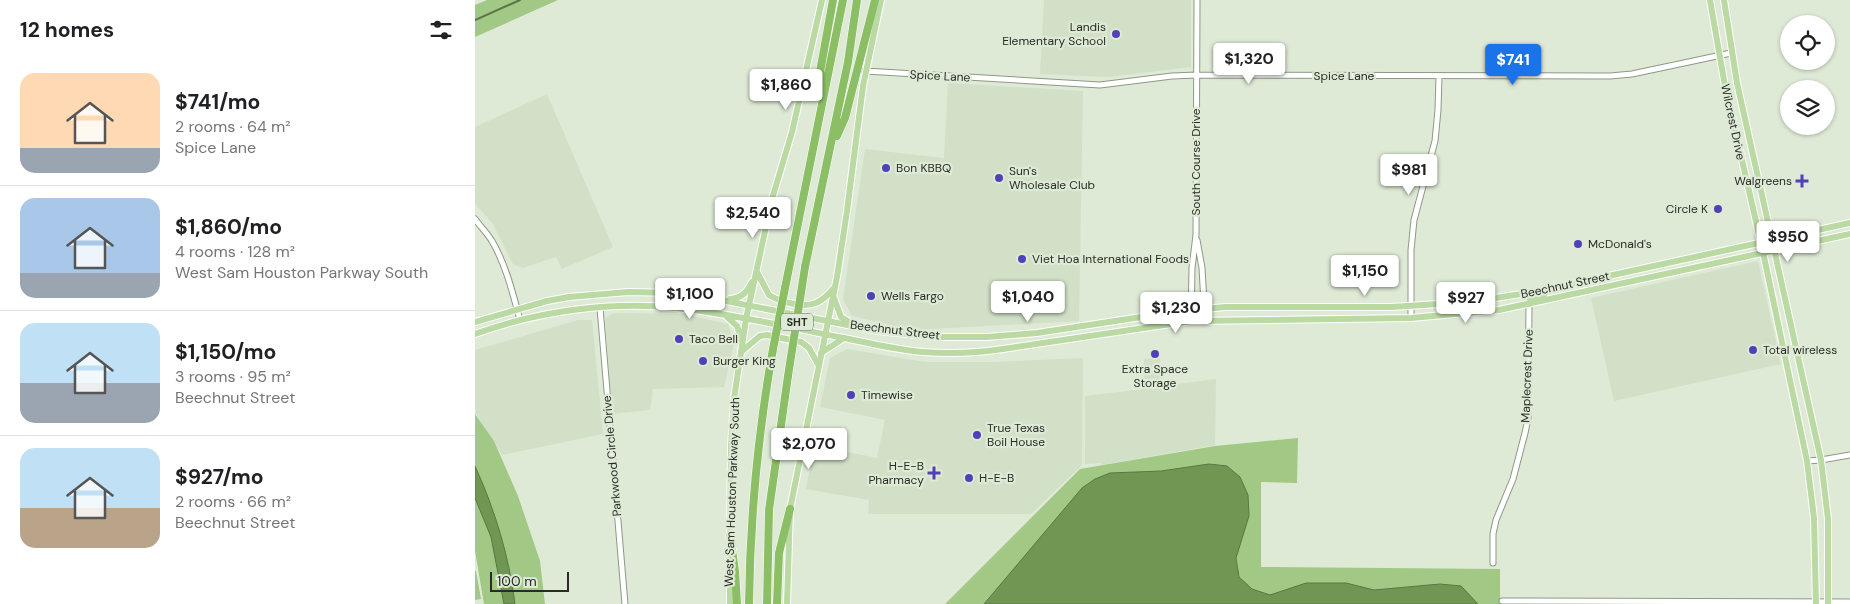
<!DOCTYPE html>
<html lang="en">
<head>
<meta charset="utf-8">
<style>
	:root { --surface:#fff; --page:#f6f6f6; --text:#202124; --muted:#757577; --line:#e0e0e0; --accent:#1a73e8 }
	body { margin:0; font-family:"DM Sans",sans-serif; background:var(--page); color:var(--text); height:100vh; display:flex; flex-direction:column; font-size:19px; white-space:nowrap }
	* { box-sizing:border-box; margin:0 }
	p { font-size:16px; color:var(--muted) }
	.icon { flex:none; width:28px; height:28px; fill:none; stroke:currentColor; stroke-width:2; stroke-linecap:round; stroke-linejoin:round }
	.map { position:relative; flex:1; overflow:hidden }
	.panel { display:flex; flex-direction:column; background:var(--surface); width:475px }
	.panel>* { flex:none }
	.tools { position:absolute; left:1305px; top:15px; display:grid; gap:10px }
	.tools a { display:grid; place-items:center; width:55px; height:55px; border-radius:50%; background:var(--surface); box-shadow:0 1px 4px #0004; font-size:25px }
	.scale { position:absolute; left:15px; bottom:12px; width:79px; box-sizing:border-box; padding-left:5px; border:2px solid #282c25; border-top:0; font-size:14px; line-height:18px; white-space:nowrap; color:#282c25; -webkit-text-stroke:4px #deead6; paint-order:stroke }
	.price { position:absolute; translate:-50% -42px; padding:0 11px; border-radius:5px; background:#fff; color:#222; font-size:16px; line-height:32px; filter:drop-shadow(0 1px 2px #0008) }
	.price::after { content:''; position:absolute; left:50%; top:30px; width:15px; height:11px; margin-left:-8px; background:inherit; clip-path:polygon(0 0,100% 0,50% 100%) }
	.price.selected { background:var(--accent); color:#fff }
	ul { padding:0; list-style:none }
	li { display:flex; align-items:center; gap:15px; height:125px; padding:0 20px }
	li+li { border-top:1px solid var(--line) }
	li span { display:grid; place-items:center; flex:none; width:140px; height:100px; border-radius:15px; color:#555 }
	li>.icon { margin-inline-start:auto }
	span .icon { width:60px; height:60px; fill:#fffc; stroke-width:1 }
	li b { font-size:21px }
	h2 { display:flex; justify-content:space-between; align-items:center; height:60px; padding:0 20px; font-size:21px }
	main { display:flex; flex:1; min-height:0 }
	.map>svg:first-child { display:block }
</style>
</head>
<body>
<main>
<section class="panel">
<h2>12 homes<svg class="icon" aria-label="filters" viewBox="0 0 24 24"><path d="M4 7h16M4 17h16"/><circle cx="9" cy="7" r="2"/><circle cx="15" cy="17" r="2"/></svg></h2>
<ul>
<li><span style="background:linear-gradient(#ffd9b3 75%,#9aa5b1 0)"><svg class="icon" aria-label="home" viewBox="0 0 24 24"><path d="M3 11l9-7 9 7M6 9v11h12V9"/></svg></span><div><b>$741/mo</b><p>2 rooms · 64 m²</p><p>Spice Lane</p></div></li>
<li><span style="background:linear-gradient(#a9c7e8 75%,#9aa5b1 0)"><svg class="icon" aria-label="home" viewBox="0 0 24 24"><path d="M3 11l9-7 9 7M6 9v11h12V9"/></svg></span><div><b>$1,860/mo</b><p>4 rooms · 128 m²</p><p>West Sam Houston Parkway South</p></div></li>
<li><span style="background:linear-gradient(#bfe0f5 60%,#9aa5b1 0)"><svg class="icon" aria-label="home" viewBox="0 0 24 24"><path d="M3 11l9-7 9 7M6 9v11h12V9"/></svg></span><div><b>$1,150/mo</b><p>3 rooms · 95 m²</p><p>Beechnut Street</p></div></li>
<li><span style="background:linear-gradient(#bfe0f5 60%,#b9a48a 0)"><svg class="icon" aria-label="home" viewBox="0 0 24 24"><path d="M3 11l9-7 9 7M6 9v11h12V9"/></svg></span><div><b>$927/mo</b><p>2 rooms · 66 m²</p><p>Beechnut Street</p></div></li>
</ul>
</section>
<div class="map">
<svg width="1375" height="604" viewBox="0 0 1375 604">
	<rect width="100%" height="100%" fill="#deead6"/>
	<!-- built -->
	<path fill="#d1e0c6" d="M569 0H716V67L632 77 565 74Z
		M473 83 608 91 604 321 437 330 377 316 368 299 390 149 469 158Z
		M72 94 138 247 87 269 81 257 48 268 38 264 18 224 0 204V127Z
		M1283 261 1306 364 1139 401 1116 298Z
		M139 313 207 314 253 324 259 343 249 387 178 389 175 410 137 414 130 318Z
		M103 320H117L128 434 27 455 0 412V350Z
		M372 349 450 362H519L608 358 607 465 556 514H393L394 500 331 489 339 445 402 458 410 420 345 407 355 358Z
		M685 358 686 386 741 379 740 445 626 465V463L610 464V396L669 389V359Z"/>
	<!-- green -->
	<path fill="#a1c885" d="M12 0H83L0 37V5Z
		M0 414 19 441 43 496 65 561 70 604H9L0 551Z
		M823 438 822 483 786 482V567L1025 569V604H470L605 469 740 446Z
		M0 571H1L6 599 0 600Z"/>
	<!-- water -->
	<path fill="#709654" stroke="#5a7646" d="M734 464 752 466 765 477 773 495 774 516 761 558 764 577 777 589 795 595 831 583H871L899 590 965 584 986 586 1003 604H509L607 488 620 479 635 473 686 471Z
		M0 466C20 510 34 556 40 604H29L16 537 0 498Z"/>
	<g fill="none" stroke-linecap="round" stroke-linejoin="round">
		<!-- stream -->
		<path stroke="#5a7646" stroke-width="2" d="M0 20 45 0"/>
		<!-- minor casing -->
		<g stroke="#8d9986" stroke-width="7">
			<path id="minor" d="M390 71 625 85 697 76 722 75 1135 76 1157 74 1256 53
				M0 219C5 226 12 233 17 241 31 265 38 294 45 320
				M722 240 727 268 730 320
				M125 308 150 604
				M936 318V250L939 220 960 141 963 110 964 76
				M716 321 717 268 721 235 722 0
				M1332 461 1346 460 1375 455
				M1018 563V534L1021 520 1038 479 1050 433 1053 418 1054 304
				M1027 601 1375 602"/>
		</g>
		<!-- major casing -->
		<g stroke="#fff" stroke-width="8">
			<path id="major" d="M1235 0 1250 86 1288 252 1332 461 1339 518 1341 604
				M1249 0 1262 83 1346 460 1353 519V604
				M282 272 294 295C305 302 328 308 341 303 348 300 354 294 359 288
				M359 298 366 317 376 323
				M255 299C267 298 272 292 277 282
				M1054 304 1055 298 1069 295 1072 290
				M201 308 203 293
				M252 317 262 326 266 339
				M0 322 72 301 94 297 153 292 203 293 236 298 403 331 462 337H512L562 333 699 312 750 307H916L995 302 1065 291 1375 223
				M0 334C63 311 135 301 202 308 259 314 317 328 374 339 398 344 423 350 448 352 475 354 502 353 528 349L716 321 936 318 1024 310 1375 234
				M266 352 285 336 292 335 326 342 334 348 344 366
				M346 353 369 338
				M255 540 256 447 259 399 271 319 297 199 317 132 347 0
				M255 604V553
				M312 604 315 509 362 277 372 211 388 86 406 0"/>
		</g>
		<!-- highway casing -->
		<g stroke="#fff" stroke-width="9">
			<path id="highway" d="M350 86 345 72 358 0
				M362 136 370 118 400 0
				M330 267 373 62 382 0
				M310 288 368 0
				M255 536 260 571 262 604
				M274 604C275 518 283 433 298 349
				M292 604 294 510 313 376
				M302 604 304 553 315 509"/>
		</g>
		<!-- minor -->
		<use href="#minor" stroke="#fff" stroke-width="5"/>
		<!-- major -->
		<use href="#major" stroke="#bad9a3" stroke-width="6"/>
		<!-- highway -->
		<use href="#highway" stroke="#8cbf65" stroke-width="8"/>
		<!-- highway-bridge casing -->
		<g stroke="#fff" stroke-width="9" stroke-linecap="butt">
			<path id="highway-bridge" d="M298 349 310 288
				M313 376 330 267"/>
		</g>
		<!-- highway-bridge -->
		<use href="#highway-bridge" stroke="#8cbf65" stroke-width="8"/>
	</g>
	<!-- markers -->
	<g fill="#5141b9" stroke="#deead6" stroke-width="2">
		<circle cx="641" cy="34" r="5"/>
		<circle cx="411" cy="168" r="5"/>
		<circle cx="524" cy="178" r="5"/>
		<path d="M1324.5 173.5h5v5h5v5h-5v5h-5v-5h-5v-5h5z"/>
		<circle cx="1243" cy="209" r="5"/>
		<circle cx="1103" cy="244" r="5"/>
		<circle cx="547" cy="259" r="5"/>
		<circle cx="396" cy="296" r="5"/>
		<circle cx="204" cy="339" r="5"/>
		<circle cx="1278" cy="350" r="5"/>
		<circle cx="680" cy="354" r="5"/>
		<circle cx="228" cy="361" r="5"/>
		<circle cx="376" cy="395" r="5"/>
		<circle cx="502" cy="435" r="5"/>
		<path d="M456.5 465.5h5v5h5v5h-5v5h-5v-5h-5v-5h5z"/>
		<circle cx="494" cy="478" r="5"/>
	</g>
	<g text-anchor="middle" stroke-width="4.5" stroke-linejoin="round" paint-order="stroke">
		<!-- shield labels -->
		<rect fill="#deead6" stroke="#5f655a" stroke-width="1" x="306" y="313.5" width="32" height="17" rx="4"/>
		<g font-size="11" font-weight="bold" fill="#282c25">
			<text x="322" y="326">SHT</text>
		</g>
		<!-- poi labels -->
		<g font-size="12" fill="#282c25" stroke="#deead6" text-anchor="start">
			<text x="631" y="31" text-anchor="end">Landis<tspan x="631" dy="14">Elementary School</tspan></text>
			<text x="421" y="172">Bon KBBQ</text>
			<text x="534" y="175">Sun's<tspan x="534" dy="14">Wholesale Club</tspan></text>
			<text x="1317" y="185" text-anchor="end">Walgreens</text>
			<text x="1233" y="213" text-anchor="end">Circle K</text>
			<text x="1113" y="248">McDonald's</text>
			<text x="557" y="263">Viet Hoa International Foods</text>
			<text x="406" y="300">Wells Fargo</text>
			<text x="214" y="343">Taco Bell</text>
			<text x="1288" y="354">Total wireless</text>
			<text x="238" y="365">Burger King</text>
			<text x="680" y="373" text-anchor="middle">Extra Space<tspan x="680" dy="14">Storage</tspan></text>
			<text x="386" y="399">Timewise</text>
			<text x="512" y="432">True Texas<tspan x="512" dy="14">Boil House</tspan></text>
			<text x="449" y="470" text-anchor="end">H-E-B<tspan x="449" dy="14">Pharmacy</tspan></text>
			<text x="504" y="482">H-E-B</text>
		</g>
		<!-- street labels -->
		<g font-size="12" fill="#282c25" stroke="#deead6">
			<text transform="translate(465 76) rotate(3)" y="4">Spice Lane</text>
			<text x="869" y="80">Spice Lane</text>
			<text transform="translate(1258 122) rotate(78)" y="4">Wilcrest Drive</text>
			<text transform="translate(721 162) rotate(-90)" y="4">South Course Drive</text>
			<text transform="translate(1090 285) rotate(-12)" y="4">Beechnut Street</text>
			<text transform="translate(420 330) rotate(7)" y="4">Beechnut Street</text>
			<text transform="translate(1052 376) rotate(-88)" y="4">Maplecrest Drive</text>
			<text transform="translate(137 456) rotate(-95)" y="4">Parkwood Circle Drive</text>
			<text transform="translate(257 492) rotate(-88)" y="4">West Sam Houston Parkway South</text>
		</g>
	</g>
</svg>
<div class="tools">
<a><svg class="icon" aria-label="locate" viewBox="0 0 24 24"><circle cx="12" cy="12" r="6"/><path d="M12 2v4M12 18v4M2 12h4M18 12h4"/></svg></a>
<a><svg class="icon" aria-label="layers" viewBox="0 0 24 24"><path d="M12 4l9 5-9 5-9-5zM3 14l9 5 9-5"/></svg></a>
</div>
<div class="scale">100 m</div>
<b class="price" style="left:774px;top:85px">$1,320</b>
<b class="price selected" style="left:1038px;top:86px">$741</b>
<b class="price" style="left:311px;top:111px">$1,860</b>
<b class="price" style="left:934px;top:196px">$981</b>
<b class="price" style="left:278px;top:239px">$2,540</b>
<b class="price" style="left:1313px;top:263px">$950</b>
<b class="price" style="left:890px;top:297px">$1,150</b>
<b class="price" style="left:215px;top:320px">$1,100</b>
<b class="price" style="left:553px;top:323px">$1,040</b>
<b class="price" style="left:991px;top:324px">$927</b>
<b class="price" style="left:701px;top:334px">$1,230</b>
<b class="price" style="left:334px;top:470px">$2,070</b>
</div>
</main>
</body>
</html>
